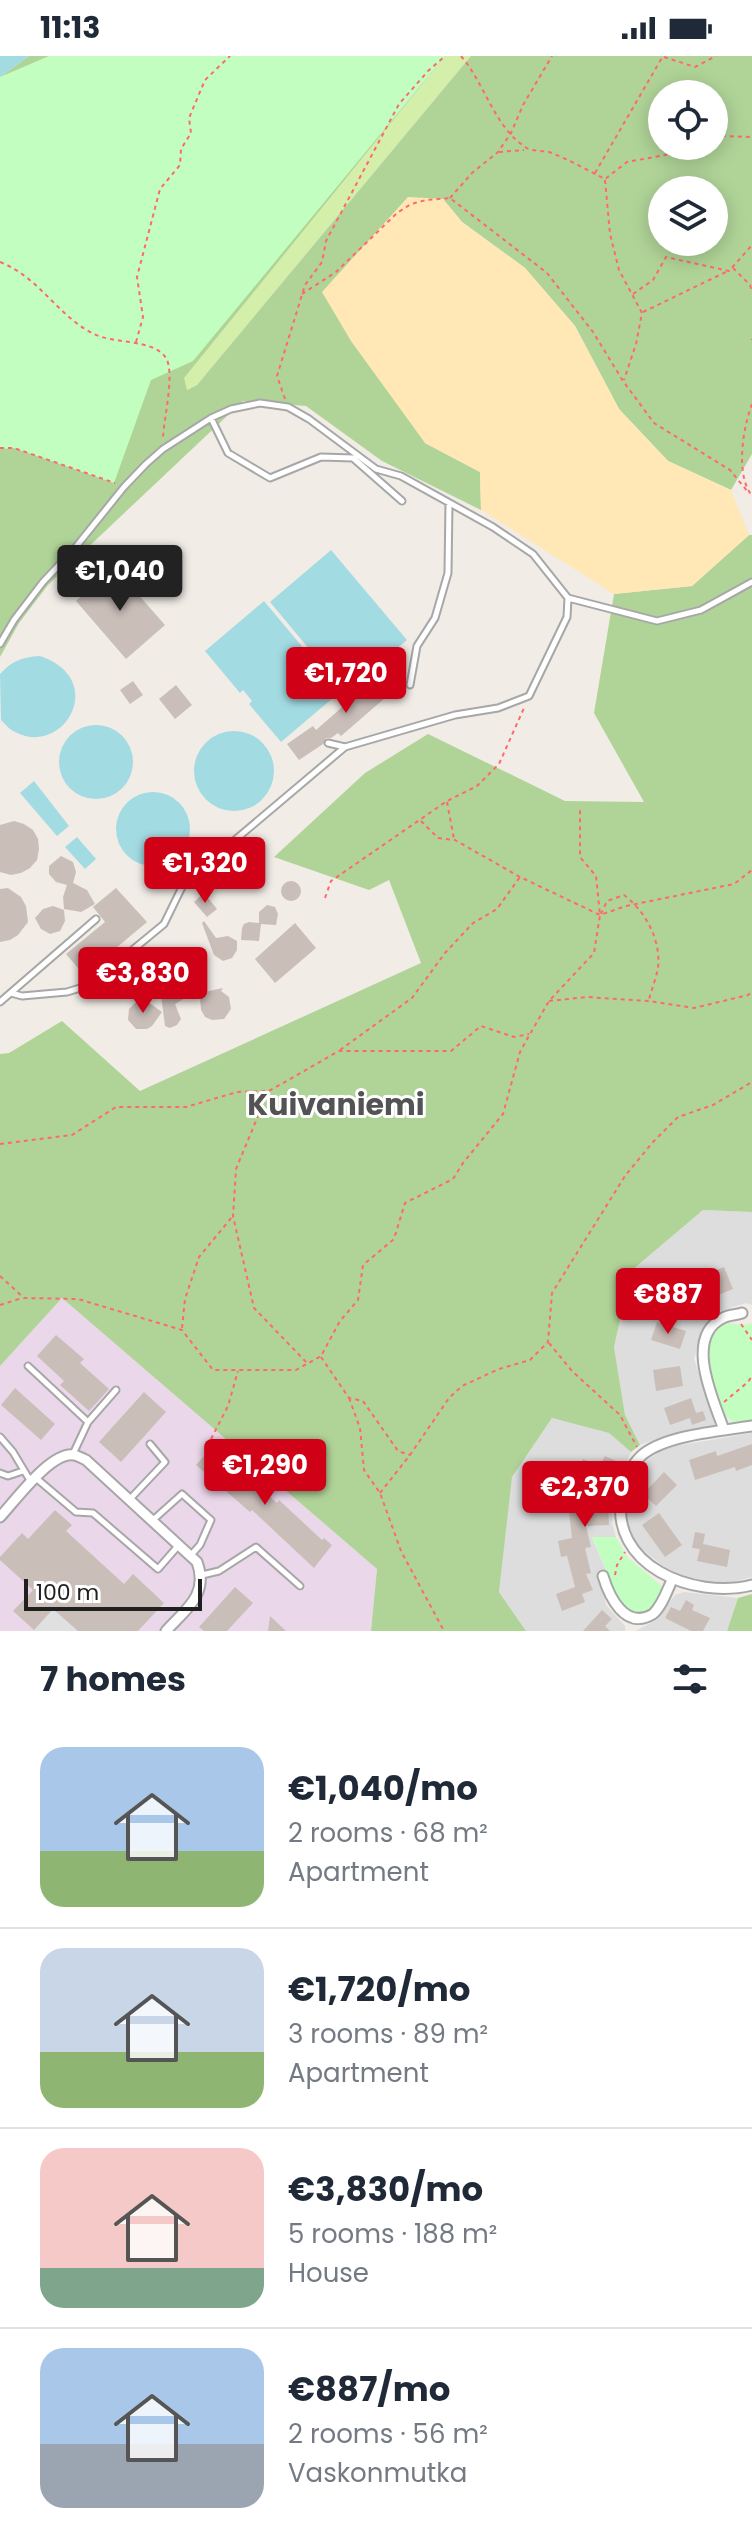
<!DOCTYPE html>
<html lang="en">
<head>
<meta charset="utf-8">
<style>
	:root { --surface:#fff; --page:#f6f6f7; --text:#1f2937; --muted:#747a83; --line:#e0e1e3; --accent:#d00017 }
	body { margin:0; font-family:Poppins,sans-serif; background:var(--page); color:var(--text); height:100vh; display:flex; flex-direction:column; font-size:30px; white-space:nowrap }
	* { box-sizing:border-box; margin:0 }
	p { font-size:26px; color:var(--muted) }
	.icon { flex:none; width:44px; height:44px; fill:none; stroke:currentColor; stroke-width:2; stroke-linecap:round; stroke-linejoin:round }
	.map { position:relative; height:1575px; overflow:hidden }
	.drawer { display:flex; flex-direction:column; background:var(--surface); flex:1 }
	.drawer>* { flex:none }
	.buttons { position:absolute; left:648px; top:24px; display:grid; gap:16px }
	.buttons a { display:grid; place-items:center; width:80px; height:80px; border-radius:50%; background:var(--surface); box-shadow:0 4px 20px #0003; font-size:40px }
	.scale { position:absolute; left:24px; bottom:20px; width:178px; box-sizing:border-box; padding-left:8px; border:4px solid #202020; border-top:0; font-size:22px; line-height:28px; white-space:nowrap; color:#202020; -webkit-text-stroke:6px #fff; paint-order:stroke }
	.price { position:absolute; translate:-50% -68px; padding:0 18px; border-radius:8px; background:var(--accent); color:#fff; font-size:26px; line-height:52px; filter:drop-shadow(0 2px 4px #0008) }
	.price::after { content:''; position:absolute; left:50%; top:48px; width:24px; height:18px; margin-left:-12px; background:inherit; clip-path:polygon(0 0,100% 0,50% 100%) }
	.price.current { background:#222; color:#fff }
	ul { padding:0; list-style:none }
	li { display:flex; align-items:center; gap:24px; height:200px; padding:0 40px }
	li+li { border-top:2px solid var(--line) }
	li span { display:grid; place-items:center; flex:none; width:224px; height:160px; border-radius:24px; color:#555 }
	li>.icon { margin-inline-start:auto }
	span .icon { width:96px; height:96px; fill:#fffc; stroke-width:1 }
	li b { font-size:34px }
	h2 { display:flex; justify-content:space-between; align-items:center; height:96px; padding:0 40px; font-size:34px }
	.status { display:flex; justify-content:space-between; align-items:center; height:56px; padding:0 40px; background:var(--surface); direction:ltr }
	.status svg { height:22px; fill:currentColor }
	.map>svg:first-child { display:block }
</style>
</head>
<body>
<div class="status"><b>11:13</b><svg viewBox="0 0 49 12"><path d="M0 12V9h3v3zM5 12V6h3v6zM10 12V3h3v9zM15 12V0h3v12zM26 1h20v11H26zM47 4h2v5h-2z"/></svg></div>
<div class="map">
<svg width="752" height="1575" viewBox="0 0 752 1575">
	<rect width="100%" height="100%" fill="#f1ece6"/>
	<!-- residential -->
	<path fill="#dedddd" d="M703 1154 752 1156V1249L746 1247 720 1255 702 1276 694 1303 716 1369 662 1381 640 1389 625 1359 614 1291 631 1215Z
		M552 1362 609 1377 631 1396 615 1430 612 1467 616 1481 592 1482 606 1514 599 1518 606 1549 625 1570V1575H526L499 1536 511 1422Z
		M752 1377V1521L725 1528 692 1525 663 1510 638 1490 628 1470 624 1451 627 1432 641 1409 664 1392Z
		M684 1536 738 1542 727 1575H635L657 1564 675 1539Z"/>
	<!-- industrial -->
	<path fill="#ebd7ea" d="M62 1242 377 1513 371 1575H0V1310Z"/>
	<!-- grass -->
	<path fill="#d3efa9" d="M445 0H471L197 329 186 334 183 322Z"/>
	<!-- forest -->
	<path fill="#b0d498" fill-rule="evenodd" d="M29 0H445L184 322 187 334 197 329 471 0H752V398L731 434 668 405 619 353 575 270 525 212 462 166 443 143 425 387 480 416 481 454 382 405 306 350 243 345 48 529 19 567 0 601V21ZM662 38H714V90H662ZM662 134H714V186H662Z
		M749 479H752V1156L703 1154 631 1215 614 1291 625 1359 640 1389 631 1396 609 1377 552 1362 512 1421 499 1536 526 1575H371L377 1513 62 1242 0 1310V998L9 997 62 965 140 1035 421 907 389 824 369 834 274 801 365 717 428 678 565 745 644 746 594 657 614 538 692 530Z
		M752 1538V1575H727L738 1542Z"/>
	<!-- sand -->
	<path fill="#ffe8b6" d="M408 141 443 143 462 166 525 212 575 270 619 353 668 405 731 434 749 479 692 530 614 538 481 454 480 416 425 387 351 285 322 236Z"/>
	<!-- park -->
	<path fill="#c3fec1" d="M49 0H445L193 305 151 324 114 427 14 392 0 393V21Z
		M729 1267 743 1269 752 1267V1365C746 1366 739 1368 733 1366 723 1361 721 1349 718 1339 710 1316 696 1277 729 1267Z
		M592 1481H616L627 1501 663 1531C656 1546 651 1559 633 1561L617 1546 608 1518Z"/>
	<!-- parking -->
	<path fill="#e0e0e0" d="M53 1553 78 1575H33Z"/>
	<!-- water -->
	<path fill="#a3dbe2" d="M0 0H29L0 21Z
		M331 494 407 584 345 636 270 546Z
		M264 545 340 636 281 686 249 648 252 645 243 634 240 637 205 595Z
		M40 600C109 623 64 702 15 676 10 674 5 668 1 664L0 618C12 605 22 601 40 600Z
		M59 706a37 37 0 1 1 74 0a37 37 0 1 1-74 0Z
		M194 715a40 40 0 1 1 80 0a40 40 0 1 1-80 0Z
		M34 725 69 770 57 780 20 737Z
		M116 773a37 37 0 1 1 74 0a37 37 0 1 1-74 0Z
		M77 781 96 803 85 813 65 791Z"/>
	<!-- building -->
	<path fill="#cabeb9" d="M114 511 165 569 126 603 76 545Z
		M386 613 400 629 341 680 338 677 331 682H326L323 688 299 704 287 688 313 670 316 674Z
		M133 625 143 639 130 648 120 634Z
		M176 629 192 649 175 663 159 643Z
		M14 765 24 768 33 774 38 783 39 793 37 804 30 812 21 817 11 819 0 816V769Z
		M61 800 73 806 76 816 73 827 87 834 95 848 81 856 64 853 63 841 67 829 56 826 49 818V810Z
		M281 835a10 10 0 1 1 20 0a10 10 0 1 1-20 0Z
		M8 832 21 841 26 850 28 866 18 879 10 884 0 886V833Z
		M116 832 147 866 84 919 66 898 105 866 93 851Z
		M204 837 217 853 207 861 194 846Z
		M267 849 275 851 278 858 276 869 261 868 259 885 241 884 242 872 244 868 249 866 259 867V856Z
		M53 850 64 854 65 865 60 875 50 878 41 873 35 862 43 853Z
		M204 865 216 882 228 880 237 885V894L232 902 223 905 214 899 202 867Z
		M295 867 316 892 275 927 255 903Z
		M176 917 185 922 190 935 185 942 175 948 181 963 177 969 170 972 165 970 160 931 165 921Z
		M223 932 221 935 229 941 231 953 224 963 212 964 205 961 201 954 200 942 209 935Z
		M137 945 148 946 162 956 152 970 147 973H136L128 964 129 953Z
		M724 1211 733 1233 716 1240 707 1218Z
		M691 1231 705 1249 690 1261 675 1243Z
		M657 1266 686 1275 680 1293 651 1284Z
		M56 1279 84 1303 80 1307 109 1333 89 1355 60 1329 64 1325 37 1300Z
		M680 1310 683 1330 656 1335 653 1314Z
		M15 1332 55 1368 41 1384 1 1349Z
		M144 1336 166 1356 121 1406 99 1386Z
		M691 1342 696 1357 703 1355 706 1364 692 1369 690 1362 670 1369 664 1352Z
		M752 1388V1409L736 1415 735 1411 695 1424 689 1404 716 1395 717 1400Z
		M213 1390 277 1447 279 1444 322 1484 324 1482 332 1489 314 1512 252 1454 250 1456 196 1409Z
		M605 1400 616 1405 604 1439H611V1448H608L609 1469 586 1470 591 1491 585 1492 591 1517 586 1518 593 1534 582 1538 585 1546 562 1555 556 1538 575 1531 567 1500 561 1501 558 1485 572 1482 568 1447 589 1446 588 1427 578 1422 580 1419 576 1418 583 1403 599 1411Z
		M664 1416 677 1429 656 1450 643 1438Z
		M55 1454 72 1469 66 1475 124 1528 133 1518 164 1547 138 1575H78L53 1553 34 1574 13 1555 33 1534 0 1504V1501L22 1477 28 1483Z
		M659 1457 682 1489 665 1501 642 1469Z
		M695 1476 705 1478 703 1488 730 1494 727 1511 697 1505 700 1493 692 1492Z
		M235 1531 253 1547 227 1575H204L199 1571Z
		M686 1544 694 1549 692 1554 710 1562 703 1575H691L665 1562 671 1551 680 1555Z
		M602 1554 612 1563 605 1570 610 1575H583Z
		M270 1560 286 1575H268Z"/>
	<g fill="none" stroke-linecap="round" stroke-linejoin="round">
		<!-- lane casing -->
		<g stroke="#a7a7a7" stroke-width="9">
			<path id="lane" d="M211 362 228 397 270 422 321 401 353 402 402 445
				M0 588 14 564 43 526 75 492 124 431 146 408 163 393 211 362 231 353 260 347 288 351 309 363 376 413 401 420 493 471 533 498 568 542 657 565 701 554 752 526
				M410 629 417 590 435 562 448 517 449 447
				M345 691 455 659 498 652 529 640 567 561 568 542
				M11 937 22 940 67 936 90 929 164 868 184 827 345 691 328 687
				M0 946 96 863
				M28 1310 88 1366
				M0 1381 13 1396 31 1426
				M73 1398 88 1366 116 1334
				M0 1417 8 1420 23 1415
				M36 1422 76 1456 93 1457 158 1513 178 1490
				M130 1443 165 1406 150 1388
				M153 1464 182 1438 211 1464 200 1489 191 1499
				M202 1519 219 1515 256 1491 300 1530"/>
		</g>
		<!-- street casing -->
		<g stroke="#a7a7a7" stroke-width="13">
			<path id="street" d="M752 1370C721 1375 664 1379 641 1400 631 1410 624 1424 622 1438 608 1509 693 1544 752 1529
				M724 1374C714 1345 683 1281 723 1262 728 1259 736 1259 742 1257
				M0 1461C15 1445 51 1395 74 1399 78 1400 82 1402 86 1404L197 1506C209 1539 186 1553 166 1575
				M603 1520C609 1540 625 1575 653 1558 662 1550 667 1535 672 1524"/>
		</g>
		<!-- path -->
		<path stroke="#ff696b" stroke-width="2" stroke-dasharray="4 4" stroke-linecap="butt" d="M461 0C485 28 494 70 525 91 532 96 541 94 549 96 568 103 587 114 605 123L627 106 665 99 688 90
			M664 1 695 11 716 0
			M714 82 722 80 752 81
			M499 96 524 94
			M595 117 663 0
			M605 124 610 178 619 214 642 257 636 288 624 324
			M450 142 472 117 498 96 511 77 523 49 552 0
			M0 206C39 221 57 259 92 277 114 289 153 282 166 302 175 317 164 362 163 381
			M733 212 750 229 752 235
			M302 238 336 216 397 157 411 148 426 144 450 142 547 217 593 276 623 325 654 367 730 414 748 436
			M633 238 653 224 666 201 729 215 752 189
			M643 256 728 215
			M752 283V284
			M136 286 143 261 137 221 160 133 180 109 181 93 191 77 189 62 205 24 230 0
			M285 343 277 320 305 229 322 206 326 185 399 48 428 15 445 0
			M752 348C743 372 735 418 752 440
			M0 392H14L115 427
			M447 746 454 783
			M421 765 438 782 455 784 520 821 600 859 626 850 734 828 752 814
			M325 842 331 825 447 745 477 730 499 708 524 652
			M601 858 607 845 624 839C646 856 661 884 658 912 656 922 652 933 649 943
			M549 945 587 941 649 945 694 952 748 939 752 936
			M340 994 412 942 445 897 473 867 497 853 520 821
			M268 1036 236 1113 233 1160 254 1252 307 1307
			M0 1088 72 1079 116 1051H186L237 1036 269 1035 339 995H451L481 970 514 981 529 978
			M0 1220 24 1242 78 1243 182 1274 213 1314H296L321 1300 340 1265 358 1244 363 1209 394 1183 405 1147 453 1123 463 1107 503 1058 520 996 530 978 549 945 594 897 600 859 596 820 580 801V751
			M0 1249 22 1242
			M741 1268 752 1284
			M182 1272 185 1243 199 1201 232 1161
			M549 1287 572 1315 620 1359 637 1391
			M321 1301 349 1342 363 1345 398 1395 410 1399
			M349 1342 360 1372 364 1414 380 1437 401 1495 444 1575
			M724 1346 748 1326 752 1320
			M211 1383 228 1350 238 1315
			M380 1437 410 1399 449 1342 462 1330 499 1313 530 1304 548 1286 552 1237 625 1120 652 1087 678 1061 713 1049 752 1026
			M615 1519 617 1509 625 1496"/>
		<!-- lane -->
		<use href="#lane" stroke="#fff" stroke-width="5"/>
		<!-- street -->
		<use href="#street" stroke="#fff" stroke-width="9"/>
	</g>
	<g text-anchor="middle" stroke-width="6" stroke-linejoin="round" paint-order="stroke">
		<!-- neighbourhood labels -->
		<g font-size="30" font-weight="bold" fill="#535353" stroke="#fff">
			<text x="336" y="1059">Kuivaniemi</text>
		</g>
	</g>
</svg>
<div class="buttons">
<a><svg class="icon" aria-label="locate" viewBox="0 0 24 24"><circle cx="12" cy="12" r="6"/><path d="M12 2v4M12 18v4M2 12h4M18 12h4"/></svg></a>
<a><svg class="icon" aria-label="layers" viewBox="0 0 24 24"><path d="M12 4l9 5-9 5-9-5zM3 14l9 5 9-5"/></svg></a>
</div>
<div class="scale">100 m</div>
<b class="price current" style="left:120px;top:557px">€1,040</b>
<b class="price" style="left:346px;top:659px">€1,720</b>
<b class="price" style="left:205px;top:849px">€1,320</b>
<b class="price" style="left:143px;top:959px">€3,830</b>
<b class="price" style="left:668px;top:1280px">€887</b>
<b class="price" style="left:265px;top:1451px">€1,290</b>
<b class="price" style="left:585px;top:1473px">€2,370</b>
</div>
<section class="drawer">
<h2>7 homes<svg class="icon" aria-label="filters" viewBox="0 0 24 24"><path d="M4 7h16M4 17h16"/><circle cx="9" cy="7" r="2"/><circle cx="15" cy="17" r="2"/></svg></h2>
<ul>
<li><span style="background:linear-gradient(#a9c7e8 65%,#8fb573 0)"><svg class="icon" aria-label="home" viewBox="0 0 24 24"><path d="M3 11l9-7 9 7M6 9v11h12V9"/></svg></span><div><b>€1,040/mo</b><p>2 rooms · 68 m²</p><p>Apartment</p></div></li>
<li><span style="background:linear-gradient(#c9d6e8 65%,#8fb573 0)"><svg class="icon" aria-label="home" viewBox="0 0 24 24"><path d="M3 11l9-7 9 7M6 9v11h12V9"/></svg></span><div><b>€1,720/mo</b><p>3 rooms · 89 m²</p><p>Apartment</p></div></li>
<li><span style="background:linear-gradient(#f6c9c9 75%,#7fa58c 0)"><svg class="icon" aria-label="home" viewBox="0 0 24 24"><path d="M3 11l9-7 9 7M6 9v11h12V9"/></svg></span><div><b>€3,830/mo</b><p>5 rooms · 188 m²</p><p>House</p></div></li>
<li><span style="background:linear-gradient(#a9c7e8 60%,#9aa5b1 0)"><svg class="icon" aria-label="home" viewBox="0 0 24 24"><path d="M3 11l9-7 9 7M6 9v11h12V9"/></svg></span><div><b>€887/mo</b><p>2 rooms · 56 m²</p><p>Vaskonmutka</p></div></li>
</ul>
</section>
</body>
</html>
